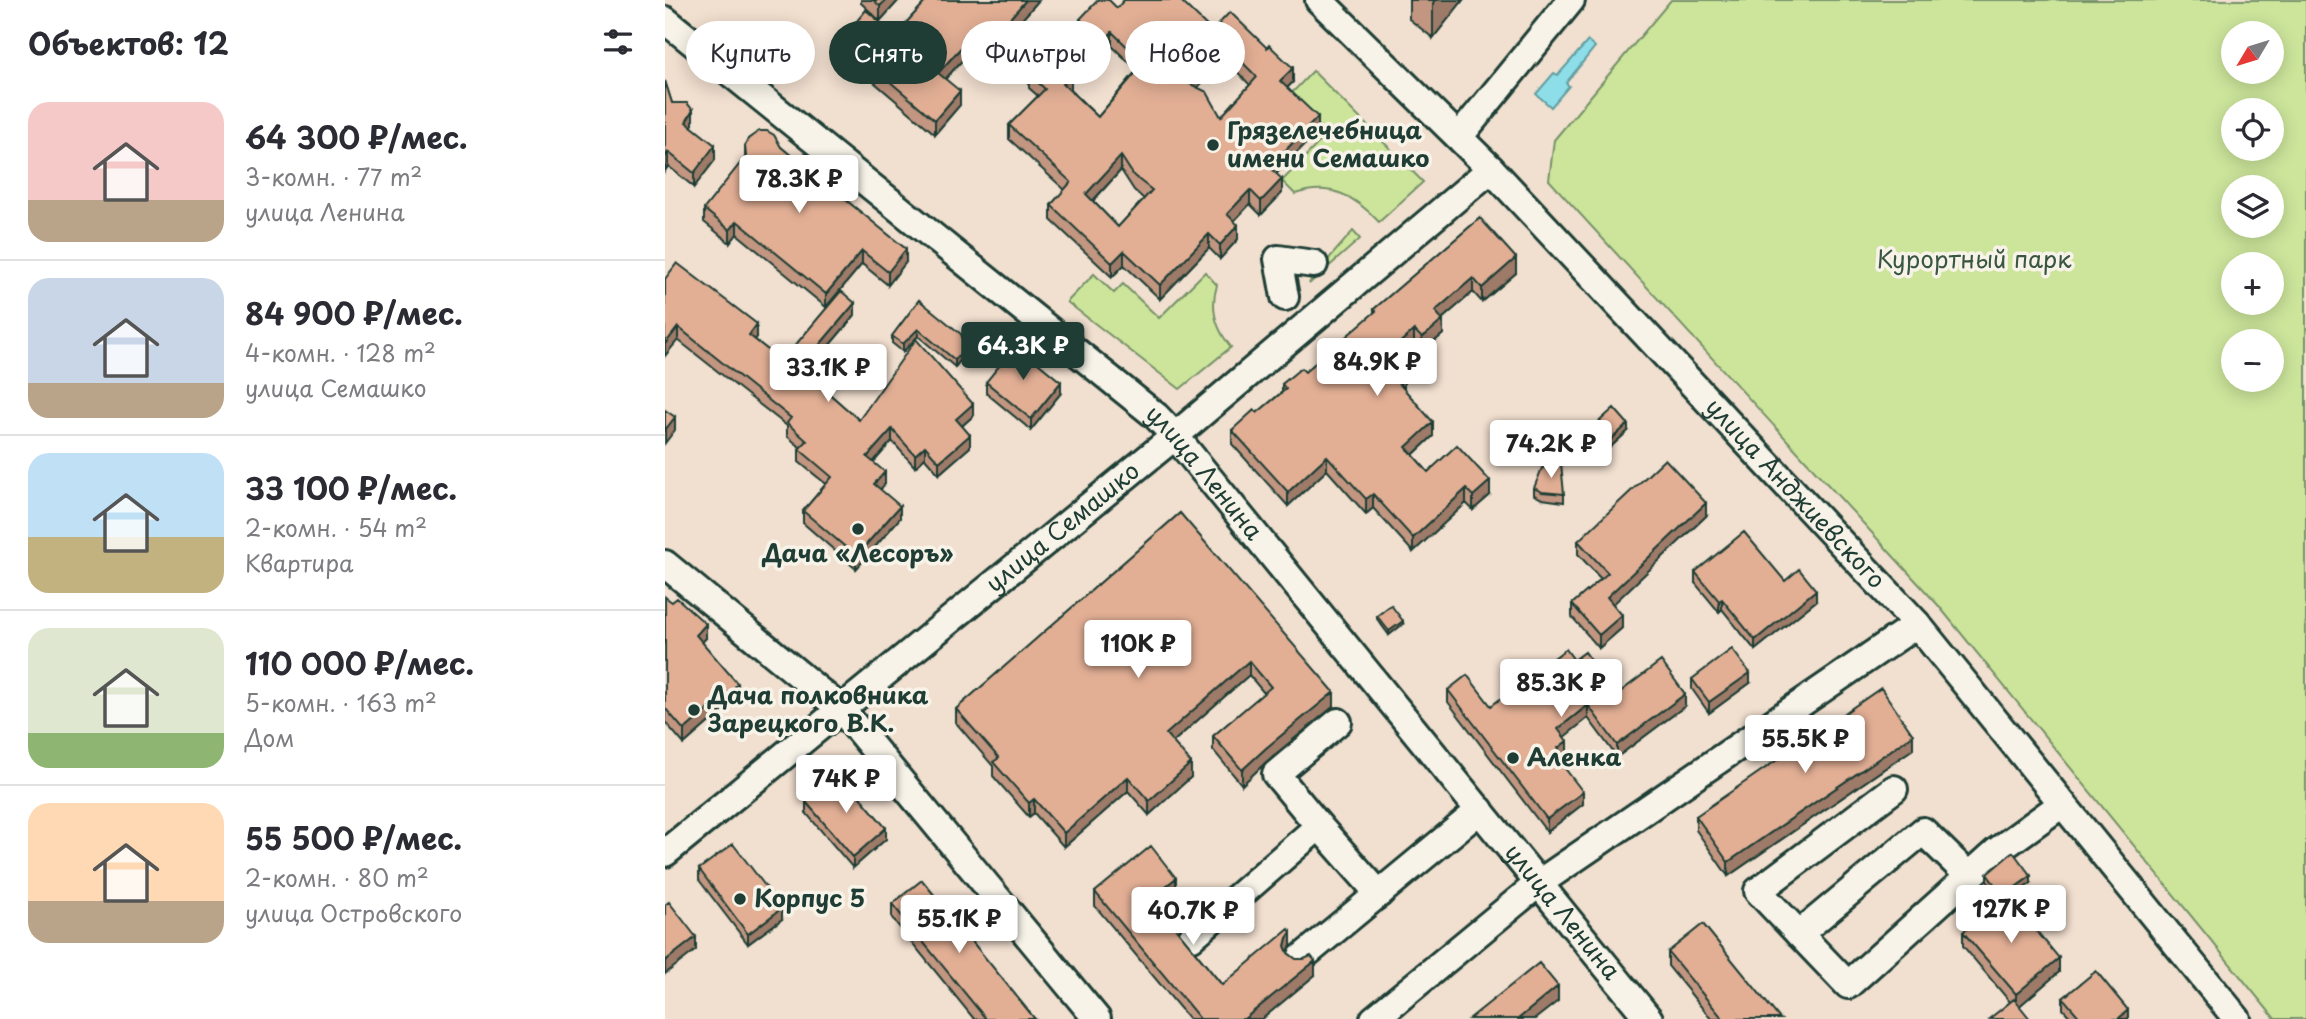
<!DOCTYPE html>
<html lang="ru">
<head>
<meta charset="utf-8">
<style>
	:root { --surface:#fff; --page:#f7f7f7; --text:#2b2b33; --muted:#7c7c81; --line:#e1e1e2; --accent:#1f3d34 }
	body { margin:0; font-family:"Playpen Sans",sans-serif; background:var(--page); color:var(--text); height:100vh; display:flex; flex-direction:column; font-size:26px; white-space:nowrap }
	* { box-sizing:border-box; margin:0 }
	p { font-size:23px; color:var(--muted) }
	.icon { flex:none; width:38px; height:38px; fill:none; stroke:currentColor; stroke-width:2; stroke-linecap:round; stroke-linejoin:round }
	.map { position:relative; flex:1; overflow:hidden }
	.details { display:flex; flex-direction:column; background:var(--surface); width:665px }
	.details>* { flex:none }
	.banner { position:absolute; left:21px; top:21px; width:665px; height:63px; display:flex; gap:14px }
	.needle { width:46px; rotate:232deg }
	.buttons { position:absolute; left:1556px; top:21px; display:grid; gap:14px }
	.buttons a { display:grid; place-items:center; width:63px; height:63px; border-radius:50%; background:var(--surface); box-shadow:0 4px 18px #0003; font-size:35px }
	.price { position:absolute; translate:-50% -60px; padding:0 16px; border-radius:7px; background:#fff; color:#222; font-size:23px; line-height:46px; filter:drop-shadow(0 2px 4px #0008) }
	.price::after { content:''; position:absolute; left:50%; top:42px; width:21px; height:16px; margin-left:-10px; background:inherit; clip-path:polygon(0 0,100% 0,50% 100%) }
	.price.current { background:var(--accent); color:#fff }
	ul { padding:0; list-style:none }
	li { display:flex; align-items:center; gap:21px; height:175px; padding:0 28px }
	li+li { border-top:2px solid var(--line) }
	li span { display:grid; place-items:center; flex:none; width:196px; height:140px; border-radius:21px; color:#555 }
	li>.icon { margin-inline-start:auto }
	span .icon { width:84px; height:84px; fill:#fffc; stroke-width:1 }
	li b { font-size:30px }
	h2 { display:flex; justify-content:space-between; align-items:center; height:84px; padding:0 28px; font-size:30px }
	.chip { padding:0 24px; border-radius:32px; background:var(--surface); box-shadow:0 4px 18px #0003; font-size:24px; line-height:63px }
	.chip.current { background:var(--accent); color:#fff }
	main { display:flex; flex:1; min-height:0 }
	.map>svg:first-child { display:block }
</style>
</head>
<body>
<main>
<section class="details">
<h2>Объектов: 12<svg class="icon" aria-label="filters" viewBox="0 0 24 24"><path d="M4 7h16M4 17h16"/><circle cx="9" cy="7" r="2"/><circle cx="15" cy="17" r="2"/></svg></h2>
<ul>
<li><span style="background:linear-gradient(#f6c9c9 70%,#b9a48a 0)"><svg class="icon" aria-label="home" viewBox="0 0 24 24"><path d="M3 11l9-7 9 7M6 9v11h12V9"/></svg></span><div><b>64 300 ₽/мес.</b><p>3-комн. · 77 m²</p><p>улица Ленина</p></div></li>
<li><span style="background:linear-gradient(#c9d6e8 75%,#b9a48a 0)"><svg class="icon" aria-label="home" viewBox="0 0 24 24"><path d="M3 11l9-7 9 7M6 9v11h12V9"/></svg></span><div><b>84 900 ₽/мес.</b><p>4-комн. · 128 m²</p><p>улица Семашко</p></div></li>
<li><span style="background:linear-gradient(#bfe0f5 60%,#c2b280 0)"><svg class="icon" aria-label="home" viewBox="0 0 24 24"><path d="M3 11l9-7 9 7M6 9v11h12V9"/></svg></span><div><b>33 100 ₽/мес.</b><p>2-комн. · 54 m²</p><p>Квартира</p></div></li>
<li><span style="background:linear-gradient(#dfe7d0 75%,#8fb573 0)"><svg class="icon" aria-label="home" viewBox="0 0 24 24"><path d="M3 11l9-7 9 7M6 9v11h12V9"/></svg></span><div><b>110 000 ₽/мес.</b><p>5-комн. · 163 m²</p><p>Дом</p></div></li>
<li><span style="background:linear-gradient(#ffd9b3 70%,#b9a48a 0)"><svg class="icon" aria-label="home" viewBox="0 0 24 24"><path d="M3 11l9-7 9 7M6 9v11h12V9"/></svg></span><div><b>55 500 ₽/мес.</b><p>2-комн. · 80 m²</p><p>улица Островского</p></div></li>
</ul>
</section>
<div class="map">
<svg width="1641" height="1019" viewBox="0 0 1641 1019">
	<rect width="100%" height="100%" fill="#f1dfcf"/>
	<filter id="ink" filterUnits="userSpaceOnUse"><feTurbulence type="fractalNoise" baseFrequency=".0143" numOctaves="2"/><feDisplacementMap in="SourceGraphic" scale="14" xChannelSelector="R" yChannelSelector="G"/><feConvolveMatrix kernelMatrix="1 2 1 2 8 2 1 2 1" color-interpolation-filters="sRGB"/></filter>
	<g filter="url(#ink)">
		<!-- green -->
		<path fill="#cce59b" stroke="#769168" stroke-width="2" fill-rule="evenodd" d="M1006 0H1641V1019H1610L1273 605 884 180 889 140ZM1606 33V72H1568V33ZM1606 110V149H1568V110ZM1568 187H1606V226H1568ZM1606 264V303H1568V264ZM1606 341V380H1568V341Z
			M648 71 758 182 714 222C690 196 666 182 630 194L617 181 662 134 624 96Z
			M688 231 695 239 644 284 647 278Z
			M540 272 552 285C545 308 550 328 566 347L515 389 402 302 429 274 449 293 458 284 494 318Z"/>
		<!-- water -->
		<path fill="#8edee9" stroke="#629ea1" stroke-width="2" d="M923 41 930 47 901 83 904 86 886 107 871 94 889 73 893 75Z"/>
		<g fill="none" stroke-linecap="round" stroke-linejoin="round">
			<!-- minor casing -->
			<g stroke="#1f3d34" stroke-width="32">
				<g id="minor">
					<path id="s1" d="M654 0 826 169 1252 624 1572 1019"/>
					<path id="s2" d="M0 20 491 416 510 436 984 1019"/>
					<path d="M794 137 906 0"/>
					<path d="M620 297 613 259 649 264"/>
					<path d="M0 564 176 709 432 1019"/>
					<path d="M1229 789 1093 891 1183 985 1332 851 1397 804"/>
					<path d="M654 826 611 774 673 722"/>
					<path id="s3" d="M0 853 510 436 826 169"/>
					<path d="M1134 934 1258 831 1304 876"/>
					<path d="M527 937 654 826 714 894"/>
					<path d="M636 958 815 810"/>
					<path d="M709 1019 874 883 1252 624"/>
				</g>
			</g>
			<!-- minor -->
			<use href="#minor" stroke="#f7f3e8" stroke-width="26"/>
		</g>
		<!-- wall -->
		<path fill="#c29680" stroke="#1f3d34" stroke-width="2" fill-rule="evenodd" d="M196 0H234L215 21 196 3Z
			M262 0H374L325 56 312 44 280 79 295 105 270 134 176 54V40L230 35Z
			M744 0H798L768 38 744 19Z
			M452 8 547 31 628 82 622 88 653 131 611 174 617 193 596 215 585 204 569 221 573 239 555 259 544 248 495 299 459 265 447 277 386 220V205L400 190 344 139V125L373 96 364 88V74L406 90 433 117 472 70 447 46 438 56 415 34V19ZM560 59 585 85 556 117 532 88ZM456 170 469 190 479 199 453 227 428 201Z
			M0 81 7 103 28 124 26 127 50 160 29 187 3 166 0 171Z
			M80 146 116 147 241 262 223 285 197 264 161 307 72 234 65 243 39 222V209L80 158Z
			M815 218 851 273 817 302 808 292 777 319 778 334 757 352 749 344 728 363 739 389 768 436 748 455 763 472 825 495 808 510 801 503 748 552 708 508 701 514 662 470 623 506 567 444V430L592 413 617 392V384L640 372 709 313V309Z
			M0 279 92 337 90 340 117 361 190 315 141 373 194 420 308 416 297 426 305 447 274 474 260 458 250 467 227 441 209 462 220 484 215 490 235 518 191 569 138 523V511L161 484 134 462V449L136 448 122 436V426L13 340Z
			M254 300 299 349 297 358 290 367 253 336 238 352 227 343V336Z
			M321 382 396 393 366 430 321 393Z
			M927 428 963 431 941 451 927 435Z
			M869 488 899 494V502L877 499 869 495Z
			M515 513 669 706 601 762 577 785 548 750V736L599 693 584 675 508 742 526 777 484 815 463 791 399 847 369 813 364 817 328 776V766L291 723V709Z
			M1041 516 948 604 957 628 934 648 907 617V604L936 579 913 554V541Z
			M1030 572 1120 581 1151 601 1090 650 1057 609 1054 612 1030 583Z
			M0 597 41 638 37 642 73 697 19 744 0 722Z
			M712 616 738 624 724 635 712 619Z
			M909 660 951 695 1020 706 952 757 923 718 898 737 902 754 897 757V765L918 804 882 832 783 702V690L826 706Z
			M1027 679 1085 683 1044 713 1027 689Z
			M1248 749 1063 876 1031 830V816Z
			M141 802 221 839 188 868 141 813Z
			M34 869 117 919 83 944 34 880Z
			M1322 874 1366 883 1345 899 1394 972 1354 1006 1345 1002 1298 946V932L1336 900 1322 881Z
			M430 892H511L493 907 557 985 626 946 622 951 623 953 650 975 597 1019H524L430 906Z
			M227 904 370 1019H309L227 918Z
			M1003 952 1115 1019H1046L1003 966Z
			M1398 998 1463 1019H1407L1398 1009Z"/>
		<!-- shaded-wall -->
		<path fill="#9e7a68" stroke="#1f3d34" stroke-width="2" d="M221 0H234L215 21V6Z
			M361 0H374L325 56V41Z
			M770 0H798L768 38V3Z
			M312 30V44L273 87V73Z
			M447 32V46L438 56V42Z
			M560 45V59L523 97V83Z
			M628 68V82L615 95V81Z
			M406 77V91L398 84Z
			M295 91V105L270 134V120Z
			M28 110V124L21 136V122Z
			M653 117V131L604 181V167Z
			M50 145V160L29 187V173Z
			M3 152V166L0 171V157Z
			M456 156V170L421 208V194Z
			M617 179V193L596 215V201Z
			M585 190V204L562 228V214Z
			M72 221V234L65 243V230Z
			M573 225V239L555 259V245Z
			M544 234V248L495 299V285Z
			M241 249V262L223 285V272Z
			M197 251V264L161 307V294Z
			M459 251V265L447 277V263Z
			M851 258V273L817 302V288Z
			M808 278V292L770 325V311Z
			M190 303V315L135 380V368Z
			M778 320V334L757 352V338Z
			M92 324V337L84 347V335Z
			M13 327V340L0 356V344Z
			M253 329V336L238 352V344Z
			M749 330V344L721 369V355Z
			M299 342 297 358 290 367V360Z
			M739 375V389L732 381Z
			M396 382V393L366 430V419Z
			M308 404V416L291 431V419Z
			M10 417V430L0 443V430Z
			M768 422V436L741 461V447Z
			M963 424V431L941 451V444Z
			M227 429V441L202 469V457Z
			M305 435V447L274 474V462Z
			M260 446V458L250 467V455Z
			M662 456V470L623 506V492Z
			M220 472V484L209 497V484Z
			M825 481V495L808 510V496Z
			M801 489V503L748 552V538Z
			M708 494V508L701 514V499Z
			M1041 503V516L942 610V597Z
			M235 506V518L191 569V556Z
			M1151 590V601L1090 650V640Z
			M1057 599V609L1054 612V601Z
			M957 615V628L934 648V635Z
			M738 621V624L724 635V631Z
			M41 624V638L31 649V635Z
			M584 661V675L501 748V734Z
			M1085 673V683L1044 713V702Z
			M73 684V697L19 744V730Z
			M669 692V706L601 762 577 785V770L601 748Z
			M1020 694V706L952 757V745Z
			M923 705V718L893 742V729Z
			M1248 735V749L1063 876V862Z
			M902 741V754L897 757V767L892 770 893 748Z
			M526 763V777L484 815V801Z
			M463 777V791L399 847V833Z
			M918 792V804L882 832V819Z
			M369 799V813L364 817V803Z
			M221 828V839L188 868V857Z
			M1366 876V883L1338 904V896Z
			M511 878V892L486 912V898Z
			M117 908V919L83 944V934Z
			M626 932V946L622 952 620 946 622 938Z
			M31 937V950L0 974V961Z
			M1394 958V972L1351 1009V994Z
			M650 961V975L597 1019H579Z
			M893 986V1001L870 1019H853Z
			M1463 1010V1019H1453Z"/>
		<!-- building -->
		<path fill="#e2af95" stroke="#1f3d34" stroke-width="2" fill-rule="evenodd" d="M208 0H221L215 6Z
			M262 0H361L325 41 312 30 273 73 295 91 270 120 176 40 201 10 230 35Z
			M433 0H444L452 8 459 0H515L547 31 565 12 602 48 604 45 628 68 615 81 653 117 604 167 617 179 596 201 585 190 562 214 573 225 555 245 544 234 495 285 459 251 447 263 386 205 406 182 344 125 380 89 364 74 383 54 406 77 398 84 433 117 479 63 447 32 438 42 415 19ZM560 45 592 77 556 117 542 92 523 83ZM456 156 469 176 487 190 453 227 421 194Z
			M0 81 7 103H22L28 110 21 122 50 145 29 173 3 152 0 157Z
			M94 131H102L109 135 116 147 241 249 223 272 197 251 161 294 72 221 65 230 39 209 81 156 80 146 83 139Z
			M815 218 851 258 817 288 808 278 770 311 778 320 757 338 749 330 721 355 739 375 732 381 768 422 741 447 763 472 792 445 825 481 808 496 801 489 748 538 708 494 701 499 662 456 623 492 567 430 589 410 592 413 621 389 617 384 636 368 640 372 711 311 709 309Z
			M12 263 92 324 84 335 117 361 176 291 190 303 135 368 194 420 251 339 308 404 291 419 305 435 274 462 260 446 250 455 227 429 202 457 220 472 209 484 235 506 191 556 138 511 167 477 134 449 142 441 122 423 126 418 13 327 0 344V279Z
			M254 300 296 334 299 342 297 351 290 360 253 329 238 344 227 336Z
			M351 345 396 382 366 419 321 382Z
			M949 408 963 424 941 444 927 428Z
			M0 410 10 417 0 430Z
			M1000 459 1041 503 942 597 957 615 934 635 907 604 943 573 913 541Z
			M896 463 899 494 877 492 869 488 877 468Z
			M515 513 669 692 601 748 577 770 548 736 606 687 584 661 501 734 526 763 484 801 463 777 399 833 369 799 364 803 328 762 334 758 291 709Z
			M1079 532 1120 581 1134 569 1151 590 1090 640 1057 599 1054 601 1030 572Z
			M0 597 7 602 12 598 41 624 31 635 73 684 19 730 0 708Z
			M726 605 738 621 724 631 712 616Z
			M901 649 909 660 920 652 951 695 996 661 1020 694 952 745 923 705 893 729 902 741 893 748 897 754 892 758 918 792 882 819 783 690 802 675 826 706Z
			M1067 649 1085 673 1044 702 1027 679Z
			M1216 688 1248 735 1063 862 1031 816Z
			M175 773 221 828 188 857 141 802Z
			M68 844 117 908 83 934 34 869Z
			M486 846 511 878 486 898 557 985 624 929 626 932 622 938 620 946 623 953 631 959H639L646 956 650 961 579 1019H535L430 892Z
			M1348 852 1366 876 1338 896 1322 874Z
			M257 880 370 1019H321L227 904Z
			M1342 895 1394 958 1351 994 1298 932Z
			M4 902 31 937 0 961V905Z
			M1038 924 1115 1019H1058L1003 952Z
			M874 963 893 986 853 1019H804Z
			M1431 971 1463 1010 1453 1019H1416L1398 998Z
			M1349 999 1365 1019H1324Z"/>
	</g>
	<!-- markers -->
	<g fill="#1f3d34" stroke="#f7f3e8" stroke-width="2.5">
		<circle cx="548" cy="145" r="7"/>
		<circle cx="193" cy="529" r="7"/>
		<circle cx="29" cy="710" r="7"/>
		<circle cx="848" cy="758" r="7"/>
		<circle cx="75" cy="899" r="7"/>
	</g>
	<g text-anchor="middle" stroke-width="7" stroke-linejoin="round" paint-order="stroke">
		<!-- poi labels -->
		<g font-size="24" font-weight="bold" fill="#1f3d34" stroke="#f7f3e8" text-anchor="start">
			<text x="562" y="139">Грязелечебница<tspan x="562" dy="28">имени Семашко</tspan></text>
			<text x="193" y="562" text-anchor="middle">Дача «Лесоръ»</text>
			<text x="43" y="704">Дача полковника<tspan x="43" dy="28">Зарецкого В.К.</tspan></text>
			<text x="862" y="766">Аленка</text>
			<text x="89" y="907">Корпус 5</text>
		</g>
		<!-- park labels -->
		<g font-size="24" fill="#395643" stroke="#f7f3e8">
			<text x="1309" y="268">Курортный парк</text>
		</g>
		<!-- street labels -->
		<g font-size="24" fill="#1f3d34" stroke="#f7f3e8">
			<text dy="8" stroke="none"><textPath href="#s2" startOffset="705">улица Ленина</textPath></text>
			<text dy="8" stroke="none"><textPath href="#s1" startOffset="686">улица Анджиевского</textPath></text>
			<text dy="8" stroke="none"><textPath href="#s3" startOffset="514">улица Семашко</textPath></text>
			<text dy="8" stroke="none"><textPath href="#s2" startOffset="1272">улица Ленина</textPath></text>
		</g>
	</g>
</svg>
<div class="buttons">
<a><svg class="needle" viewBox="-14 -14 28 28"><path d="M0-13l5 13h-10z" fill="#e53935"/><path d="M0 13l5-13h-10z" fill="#7c7c81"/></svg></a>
<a><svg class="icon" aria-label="locate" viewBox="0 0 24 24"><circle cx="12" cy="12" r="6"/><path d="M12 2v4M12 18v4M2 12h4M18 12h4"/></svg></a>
<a><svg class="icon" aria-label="layers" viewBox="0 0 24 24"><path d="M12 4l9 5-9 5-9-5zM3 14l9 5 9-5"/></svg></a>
<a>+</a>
<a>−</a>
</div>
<b class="price" style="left:134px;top:215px">78.3K ₽</b>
<b class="price current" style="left:358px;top:382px">64.3K ₽</b>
<b class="price" style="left:712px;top:398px">84.9K ₽</b>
<b class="price" style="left:163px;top:404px">33.1K ₽</b>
<b class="price" style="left:886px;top:480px">74.2K ₽</b>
<b class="price" style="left:473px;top:680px">110K ₽</b>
<b class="price" style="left:896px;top:719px">85.3K ₽</b>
<b class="price" style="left:1140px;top:775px">55.5K ₽</b>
<b class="price" style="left:181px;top:815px">74K ₽</b>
<b class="price" style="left:1346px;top:945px">127K ₽</b>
<b class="price" style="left:528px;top:947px">40.7K ₽</b>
<b class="price" style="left:294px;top:955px">55.1K ₽</b>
<div class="banner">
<a class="chip">Купить</a>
<a class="chip current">Снять</a>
<a class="chip">Фильтры</a>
<a class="chip">Новое</a>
</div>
</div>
</main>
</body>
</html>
